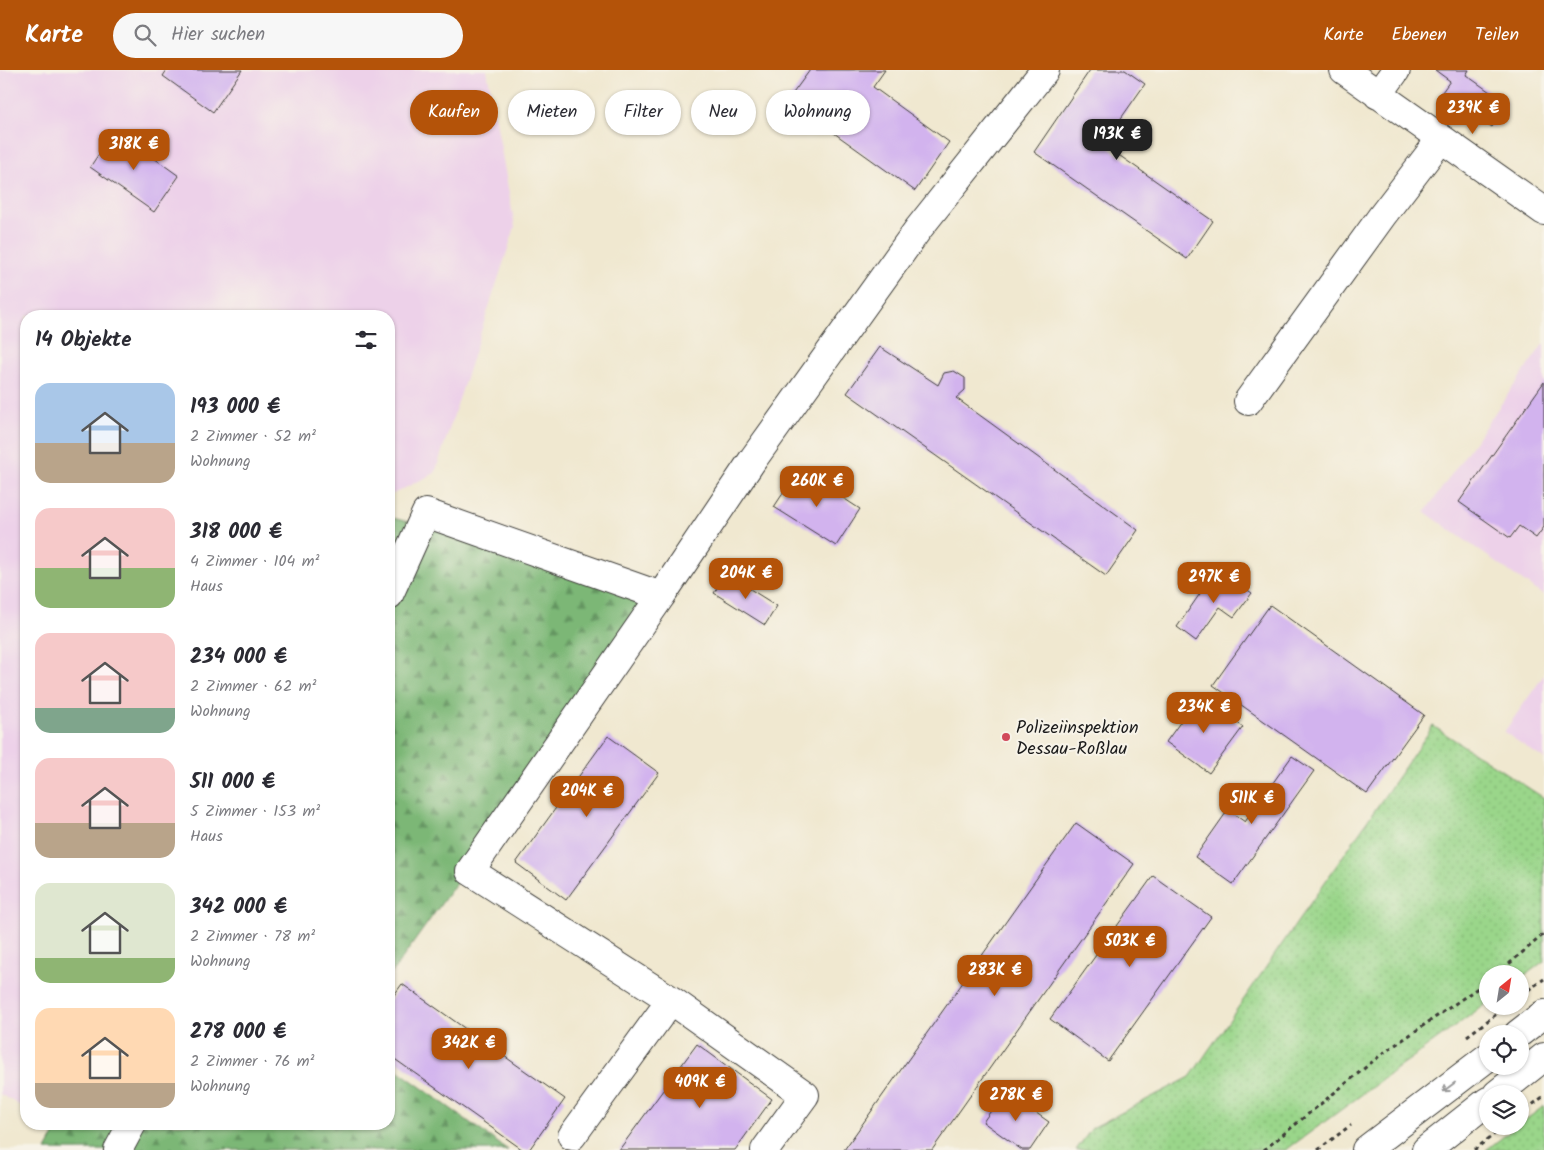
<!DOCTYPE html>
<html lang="de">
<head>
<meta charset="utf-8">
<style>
	:root { --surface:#fff; --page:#f7f7f7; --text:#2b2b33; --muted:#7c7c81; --accent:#b45309 }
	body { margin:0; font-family:Kalam,sans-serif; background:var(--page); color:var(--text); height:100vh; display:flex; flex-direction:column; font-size:19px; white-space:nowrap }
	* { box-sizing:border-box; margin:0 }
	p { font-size:16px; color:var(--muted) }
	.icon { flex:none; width:28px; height:28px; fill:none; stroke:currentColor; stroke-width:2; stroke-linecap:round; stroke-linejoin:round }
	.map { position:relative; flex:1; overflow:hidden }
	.details { position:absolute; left:20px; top:240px; width:375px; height:820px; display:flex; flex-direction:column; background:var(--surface); border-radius:20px; box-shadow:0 1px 4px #0004 }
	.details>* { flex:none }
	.banner { position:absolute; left:410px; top:20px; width:475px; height:45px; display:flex; gap:10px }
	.needle { width:32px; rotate:30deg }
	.fabs { position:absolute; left:1479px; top:895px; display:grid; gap:10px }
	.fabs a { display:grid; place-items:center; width:50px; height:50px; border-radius:50%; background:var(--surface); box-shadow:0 1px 4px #0004; font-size:25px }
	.price { position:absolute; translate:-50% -42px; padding:0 11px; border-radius:10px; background:var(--accent); color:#fff; font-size:16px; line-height:32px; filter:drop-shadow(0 1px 2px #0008) }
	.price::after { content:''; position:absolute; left:50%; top:30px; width:15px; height:11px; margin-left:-8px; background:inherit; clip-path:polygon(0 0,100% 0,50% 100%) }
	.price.selected { background:#222; color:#fff }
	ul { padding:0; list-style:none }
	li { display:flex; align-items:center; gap:15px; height:125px; padding:0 15px }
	li span { display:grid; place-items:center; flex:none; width:140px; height:100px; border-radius:15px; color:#555 }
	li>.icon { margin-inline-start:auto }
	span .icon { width:60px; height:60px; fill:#fffc; stroke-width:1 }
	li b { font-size:21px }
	h2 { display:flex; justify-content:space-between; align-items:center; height:60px; padding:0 15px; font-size:21px }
	.pill { padding:0 18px; border-radius:22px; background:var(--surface); box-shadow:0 1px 4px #0004; font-size:18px; line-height:45px }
	.pill.selected { background:var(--accent); color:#fff }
	header { display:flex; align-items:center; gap:30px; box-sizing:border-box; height:70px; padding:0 25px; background:var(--accent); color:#fff }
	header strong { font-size:24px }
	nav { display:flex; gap:28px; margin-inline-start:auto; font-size:18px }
	.search { width:350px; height:45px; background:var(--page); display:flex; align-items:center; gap:12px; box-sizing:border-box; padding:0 18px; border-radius:28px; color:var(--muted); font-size:19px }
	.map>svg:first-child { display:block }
</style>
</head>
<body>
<header>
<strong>Karte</strong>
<div class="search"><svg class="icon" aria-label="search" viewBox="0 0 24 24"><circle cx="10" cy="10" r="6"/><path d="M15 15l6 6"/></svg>Hier suchen</div>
<nav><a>Karte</a><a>Ebenen</a><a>Teilen</a></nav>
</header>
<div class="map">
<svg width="1544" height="1080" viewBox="0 0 1544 1080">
	<defs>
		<pattern id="grass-dots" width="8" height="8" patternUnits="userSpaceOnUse" patternTransform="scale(1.25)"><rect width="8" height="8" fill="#9ad68a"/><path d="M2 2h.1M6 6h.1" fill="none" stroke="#84b776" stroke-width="1.8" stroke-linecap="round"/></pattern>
		<pattern id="forest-firs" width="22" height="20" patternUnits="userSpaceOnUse" patternTransform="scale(1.25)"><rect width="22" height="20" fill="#7bb776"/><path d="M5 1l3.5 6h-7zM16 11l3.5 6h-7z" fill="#649460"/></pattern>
	</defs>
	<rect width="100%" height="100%" fill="#f7f3e8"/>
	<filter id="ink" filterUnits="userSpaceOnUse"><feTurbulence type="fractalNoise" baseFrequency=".02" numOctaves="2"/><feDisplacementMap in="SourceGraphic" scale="10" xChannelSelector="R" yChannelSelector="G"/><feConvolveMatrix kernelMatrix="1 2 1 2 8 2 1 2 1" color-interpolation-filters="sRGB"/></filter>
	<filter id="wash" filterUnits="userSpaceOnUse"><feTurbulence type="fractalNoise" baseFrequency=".0096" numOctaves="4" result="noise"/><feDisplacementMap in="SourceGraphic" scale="20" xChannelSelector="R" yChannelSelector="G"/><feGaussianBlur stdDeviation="1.12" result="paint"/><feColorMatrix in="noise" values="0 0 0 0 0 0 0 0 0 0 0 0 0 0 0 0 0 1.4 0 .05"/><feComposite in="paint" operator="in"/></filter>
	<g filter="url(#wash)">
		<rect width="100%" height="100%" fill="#f0e8d0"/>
		<!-- built -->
		<path fill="#edd1e9" d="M0 0H487L515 157 435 403 389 426V246H26V1039L0 1024Z
			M1544 273V526L1425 442Z
			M1544 605V689L1504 662Z"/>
		<!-- grass -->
		<path fill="url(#grass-dots)" stroke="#5b7953" d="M1433 656 1544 728V891L1520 909V904H1488L1487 933 1286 1080H1076L1092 1058 1190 1007Z
			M1544 1036V1080H1486L1517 1056H1520V1054Z"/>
		<!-- forest -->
		<path fill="url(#forest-firs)" stroke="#4c6a49" d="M389 447 556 489 661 526 389 907Z
			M389 994 508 1080H46L60 1054H389Z"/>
		<g id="blocks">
			<!-- building -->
			<path fill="#d2b3ee" d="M167 0H242L213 42 163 6Z
				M810 0H885L873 17 949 72 915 121 788 30Z
				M1090 0H1125L1145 14 1103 74 1213 151 1187 189 1034 82Z
				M1435 0H1469L1466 5 1507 34 1492 57 1442 22 1450 11Z
				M115 60 179 106 154 142 90 97Z
				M880 277 938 315 944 303 954 301 965 308V320L956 328 1138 460 1106 506 847 323Z
				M1544 312V457L1536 468 1519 456 1510 468 1459 432Z
				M799 399 860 439 836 476 774 437Z
				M1217 499 1252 523 1234 547 1220 537 1196 571 1177 557Z
				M726 504 777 536 765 555 714 523Z
				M1270 535 1424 645 1367 724 1213 615Z
				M1199 626 1243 657 1209 703 1166 672Z
				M608 666 659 703 566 830 516 793Z
				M1292 686 1314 701 1233 814 1195 787 1228 740 1245 752Z
				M1076 753 1134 794 932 1080H844Z
				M1153 806 1211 847 1108 991 1050 949Z
				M402 914 565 1029 529 1080H523L389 985V932Z
				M697 974 772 1029 735 1080H619Z
				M1005 1021 1049 1052 1030 1080H1022L983 1052Z"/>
		</g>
	</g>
	<g filter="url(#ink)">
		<use href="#blocks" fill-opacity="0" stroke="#3c3b37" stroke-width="1"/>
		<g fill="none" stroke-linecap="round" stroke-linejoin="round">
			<!-- minor casing -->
			<g stroke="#3c3b37" stroke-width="30">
				<path id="minor" d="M1344 0 1544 141
					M1378 25 1396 0
					M1248 331 1382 146 1441 69
					M389 525 426 443 661 526 470 801 671 930 805 1025 765 1080
					M661 526 754 388 919 158 1045 0
					M572 1066 671 930
					M118 1080 132 1054"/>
			</g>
			<!-- major casing -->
			<g stroke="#3c3b37" stroke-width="30">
				<path id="major" d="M1518 964 1544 944
					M1497 1024 1544 987
					M1366 1080 1488 987
					M1426 1080 1488 1031"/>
			</g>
			<!-- path -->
			<path stroke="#3c3b37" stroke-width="3" stroke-dasharray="4 4" stroke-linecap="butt" d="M1497 904 1544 864
				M1528 920 1544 909
				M1467 966 1502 940
				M1520 1044 1544 1026
				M1264 1080 1382 984 1488 911
				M1318 1080 1351 1055
				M1474 1080 1505 1056"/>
			<!-- minor -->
			<use href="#minor" stroke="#fff" stroke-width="28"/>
			<!-- major -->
			<use href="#major" stroke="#fff" stroke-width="28"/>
		</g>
		<!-- one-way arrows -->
		<defs><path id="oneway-shaft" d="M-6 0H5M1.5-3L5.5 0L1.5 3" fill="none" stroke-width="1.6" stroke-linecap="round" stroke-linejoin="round" transform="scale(1.25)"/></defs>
		<use stroke="#999" href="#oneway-shaft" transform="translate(1449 1017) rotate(143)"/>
	</g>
	<!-- markers -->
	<circle fill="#d1495b" stroke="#f7f3e8" stroke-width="2" cx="1006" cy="667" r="5"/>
	<g text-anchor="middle" stroke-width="4" stroke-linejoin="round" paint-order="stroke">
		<!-- poi labels -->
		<g font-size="18" fill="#1c1c1c" stroke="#f7f3e8" text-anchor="start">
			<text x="1016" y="663">Polizeiinspektion<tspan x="1016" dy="21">Dessau-Roßlau</tspan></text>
		</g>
	</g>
</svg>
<div class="fabs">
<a><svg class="needle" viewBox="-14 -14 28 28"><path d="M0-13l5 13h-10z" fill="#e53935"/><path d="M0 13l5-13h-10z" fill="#7c7c81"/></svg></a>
<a><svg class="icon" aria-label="locate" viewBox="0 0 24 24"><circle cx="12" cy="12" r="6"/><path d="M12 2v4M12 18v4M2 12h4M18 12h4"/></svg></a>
<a><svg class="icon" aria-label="layers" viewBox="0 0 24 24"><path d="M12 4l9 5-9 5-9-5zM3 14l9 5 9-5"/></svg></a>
</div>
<b class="price" style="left:1473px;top:65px">239K €</b>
<b class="price selected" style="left:1117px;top:91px">193K €</b>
<b class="price" style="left:134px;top:101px">318K €</b>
<b class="price" style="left:817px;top:438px">260K €</b>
<b class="price" style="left:746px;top:530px">204K €</b>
<b class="price" style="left:1214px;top:534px">297K €</b>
<b class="price" style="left:1204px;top:664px">234K €</b>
<b class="price" style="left:587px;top:748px">204K €</b>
<b class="price" style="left:1252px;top:755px">511K €</b>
<b class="price" style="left:1130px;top:898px">503K €</b>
<b class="price" style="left:995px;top:927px">283K €</b>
<b class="price" style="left:469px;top:1000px">342K €</b>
<b class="price" style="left:700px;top:1039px">409K €</b>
<b class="price" style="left:1016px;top:1052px">278K €</b>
<div class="banner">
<a class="pill selected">Kaufen</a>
<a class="pill">Mieten</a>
<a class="pill">Filter</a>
<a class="pill">Neu</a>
<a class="pill">Wohnung</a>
</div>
<section class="details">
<h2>14 Objekte<svg class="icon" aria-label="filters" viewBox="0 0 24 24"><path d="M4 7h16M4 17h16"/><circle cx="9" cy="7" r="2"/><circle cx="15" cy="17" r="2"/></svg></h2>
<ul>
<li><span style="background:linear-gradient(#a9c7e8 60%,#b9a48a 0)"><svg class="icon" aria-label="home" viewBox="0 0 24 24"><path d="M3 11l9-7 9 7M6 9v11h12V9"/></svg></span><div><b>193 000 €</b><p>2 Zimmer · 52 m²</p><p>Wohnung</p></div></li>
<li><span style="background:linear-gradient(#f6c9c9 60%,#8fb573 0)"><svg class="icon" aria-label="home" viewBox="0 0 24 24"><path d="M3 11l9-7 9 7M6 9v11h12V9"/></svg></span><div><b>318 000 €</b><p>4 Zimmer · 104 m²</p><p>Haus</p></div></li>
<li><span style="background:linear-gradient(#f6c9c9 75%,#7fa58c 0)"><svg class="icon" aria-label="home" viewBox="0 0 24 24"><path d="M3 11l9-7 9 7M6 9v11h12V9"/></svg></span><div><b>234 000 €</b><p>2 Zimmer · 62 m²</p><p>Wohnung</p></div></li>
<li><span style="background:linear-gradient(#f6c9c9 65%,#b9a48a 0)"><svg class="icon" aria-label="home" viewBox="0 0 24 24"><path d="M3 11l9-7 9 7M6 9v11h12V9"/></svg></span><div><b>511 000 €</b><p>5 Zimmer · 153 m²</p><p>Haus</p></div></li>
<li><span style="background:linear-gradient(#dfe7d0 75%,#8fb573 0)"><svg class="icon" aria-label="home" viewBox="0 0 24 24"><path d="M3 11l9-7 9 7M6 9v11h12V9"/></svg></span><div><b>342 000 €</b><p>2 Zimmer · 78 m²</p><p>Wohnung</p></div></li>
<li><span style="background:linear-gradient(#ffd9b3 75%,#b9a48a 0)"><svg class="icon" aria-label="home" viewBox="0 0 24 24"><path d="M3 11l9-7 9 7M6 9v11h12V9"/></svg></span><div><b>278 000 €</b><p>2 Zimmer · 76 m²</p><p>Wohnung</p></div></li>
</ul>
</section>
</div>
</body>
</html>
